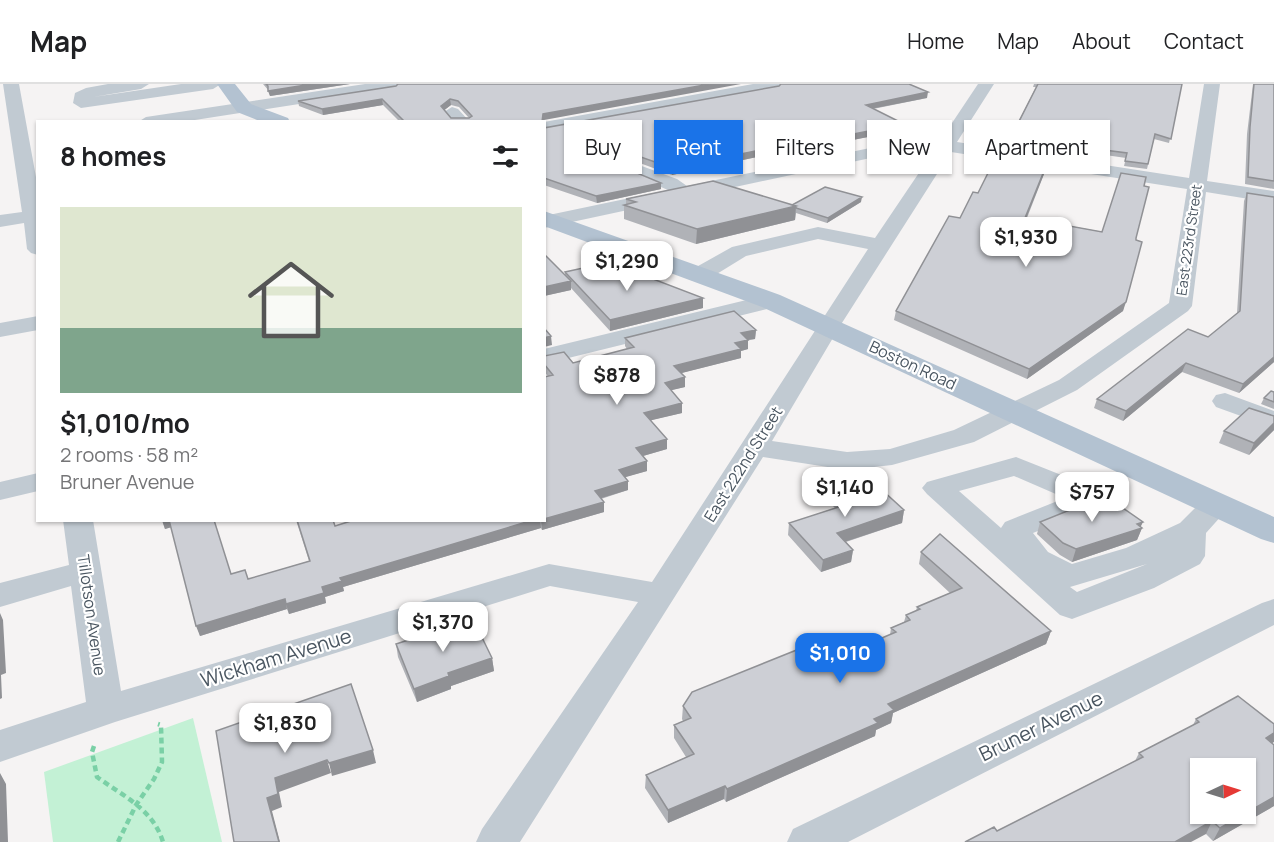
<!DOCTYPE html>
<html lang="en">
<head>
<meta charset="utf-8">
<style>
	:root { --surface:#fff; --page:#f6f6f6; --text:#202124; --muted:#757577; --line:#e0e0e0; --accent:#1a73e8 }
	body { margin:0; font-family:Manrope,sans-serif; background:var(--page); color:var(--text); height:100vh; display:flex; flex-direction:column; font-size:22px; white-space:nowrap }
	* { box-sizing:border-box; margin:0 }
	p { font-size:20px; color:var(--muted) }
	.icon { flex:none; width:33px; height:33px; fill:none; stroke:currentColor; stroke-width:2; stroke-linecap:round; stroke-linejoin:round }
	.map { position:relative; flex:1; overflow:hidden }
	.drawer { position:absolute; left:36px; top:36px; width:510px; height:402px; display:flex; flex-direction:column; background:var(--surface); border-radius:0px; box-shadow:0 2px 4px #0004 }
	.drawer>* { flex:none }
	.guide { position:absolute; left:564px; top:36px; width:570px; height:54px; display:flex; gap:12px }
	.needle { width:39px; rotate:86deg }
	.buttons { position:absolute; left:1190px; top:674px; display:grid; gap:12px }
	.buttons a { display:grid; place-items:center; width:66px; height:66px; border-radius:0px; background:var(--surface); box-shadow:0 2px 4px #0004; font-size:30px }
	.price { position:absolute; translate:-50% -51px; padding:0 14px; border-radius:12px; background:#fff; color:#222; font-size:20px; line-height:39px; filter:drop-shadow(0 2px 3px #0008) }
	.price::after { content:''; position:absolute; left:50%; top:36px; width:18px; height:14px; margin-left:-9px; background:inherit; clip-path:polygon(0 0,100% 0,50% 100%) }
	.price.active { background:var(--accent); color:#fff }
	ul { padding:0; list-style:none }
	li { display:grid; align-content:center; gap:12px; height:318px; padding:0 24px }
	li+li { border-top:2px solid var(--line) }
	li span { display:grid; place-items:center; height:186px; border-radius:0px; color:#555 }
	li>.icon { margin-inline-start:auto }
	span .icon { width:108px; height:108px; fill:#fffc; stroke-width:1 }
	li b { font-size:26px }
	h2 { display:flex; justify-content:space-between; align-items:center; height:72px; padding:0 24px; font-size:26px }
	.tag { padding:0 21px; border-radius:0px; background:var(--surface); box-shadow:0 2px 4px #0004; font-size:21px; line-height:54px }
	.tag.active { background:var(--accent); color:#fff }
	header { display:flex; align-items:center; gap:36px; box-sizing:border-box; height:84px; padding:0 30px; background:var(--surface); border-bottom:2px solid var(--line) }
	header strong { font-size:28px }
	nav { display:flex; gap:33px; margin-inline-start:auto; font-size:21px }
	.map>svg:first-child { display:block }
</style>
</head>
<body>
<header>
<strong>Map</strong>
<nav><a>Home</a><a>Map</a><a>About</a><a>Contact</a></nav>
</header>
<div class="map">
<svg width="1274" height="758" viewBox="0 0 1274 758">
	<rect width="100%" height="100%" fill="#f5f3f3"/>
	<!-- green -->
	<path fill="#c3f1d5" d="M193 634 222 758H53L44 688Z"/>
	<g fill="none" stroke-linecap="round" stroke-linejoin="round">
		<!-- path -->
		<path stroke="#7ad0a6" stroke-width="4.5" stroke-dasharray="6 4" stroke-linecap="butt" d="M94 662 92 668 97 693C123 712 153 725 163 758
			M118 758 136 721 154 695 162 678 161 641 158 640"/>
		<!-- minor -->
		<path fill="#c1cad2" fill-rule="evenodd" d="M3 0H19L38 104V171L31 169 27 165 24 139 0 143V131L22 128Z
			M108 0H149L141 5 93 13 181 0H221L213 5 81 24 73 19 75 9 86 4Z
			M365 0H404L396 5 182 38H138L146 33Z
			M753 0H786L778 5 544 48V38Z
			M978 0H994L957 58 1189 94 1204 0H1220L1207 97 1274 107V119L1206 108 1192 222 1188 227 1077 306 974 358 892 381 847 386 763 373 520 758H476L482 745 638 518 550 502 115 638 0 678V646L86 618 71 502 0 523V499L69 481 63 436H93L121 607 549 480 652 498 868 165 818 155 746 172 707 196 699 198 691 196 688 191 691 186 732 163 818 143 875 154 933 68 894 69 544 144V132L668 106 614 83 611 79 614 75 620 74 677 95 687 102 894 59 940 57ZM951 68 1187 105 1169 219 1059 296 954 346 890 365 847 368 772 357 840 242Z
			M452 23 458 25 470 38H452L444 28Z
			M771 210 779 212 782 217 779 222 544 280V265Z
			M38 232V246L0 253V239Z
			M1225 309 1274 327V344L1216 323 1212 317 1216 311Z
			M1016 373 1084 400 1088 395 1098 392 1108 395 1113 401 1111 412 1106 419 1033 449 1048 468 1072 480 1126 464 1180 439 1206 413 1217 411 1228 413 1232 420 1206 449 1205 472 1200 480 1154 504 1072 535 1060 531 927 410 922 404 927 398ZM1014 392 1065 414 1005 438 1001 444 959 407ZM1147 480 1077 508 1070 503Z
			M38 389V407L0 416V398Z
			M1274 515V541L848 758H787L793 745 1262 519Z"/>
		<!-- major -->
		<path fill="#b3c2d1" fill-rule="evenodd" d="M217 0H235L251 20 288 34 290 38H262L237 28Z
			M544 127 780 211 1274 433V459L1261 455 762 223 544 142Z"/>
	</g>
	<!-- wall -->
	<path fill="#b0b2b7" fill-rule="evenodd" d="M263 0H350L270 12 269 7Z
		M1034 0H1182L1169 59 1154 55 1147 85 1124 82 1126 74 1057 64 1053 71 1007 64 1008 59 1036 3H1033Z
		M1253 0H1274V105L1245 100 1247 50Z
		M396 2 544 36 543 38H400L383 21 323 31 299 22 298 17ZM451 21 459 23 469 34H451L444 26Z
		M927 14 873 25 900 38 899 44 879 48 878 51 817 63 814 61 672 91 621 72 614 73 611 76 613 79 661 105 597 119 544 101V44Z
		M1046 85 1027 134 1136 154 1123 227 1027 295 894 236 896 227 960 134Z
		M1247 109 1274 278 1239 309 1182 288 1123 337 1094 324 1097 315 1208 253 1237 229 1244 117Z
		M626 115 792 121 861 118 827 139 796 129 795 136 696 160 624 135V121H626Z
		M544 170 565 192V188L601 191 703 214V224L610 247 571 204V206L544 212Z
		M756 246 755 255 748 256V265L741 267V274L681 289 685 303 671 306 682 319V329L651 336 667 365 643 372 647 377V387L625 393 628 397V406L601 415 604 418V428L542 446 541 444 343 503 344 507 325 513 326 519 289 530 287 525 200 552 171 443 165 445 162 436 231 490 248 495 309 477 296 436H333L335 442 354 436H544L548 292 544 288V280L573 279 627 265 625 262V254Z
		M1274 308V325L1261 320 1264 314Z
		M1274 332V346L1249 371 1219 359 1224 347Z
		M832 407 904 426 902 439 846 458 853 466 851 478 821 488 788 451 789 439 835 424 830 419Z
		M1040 438 1141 443 1142 444 1137 456 1072 478 1060 471 1037 450Z
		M921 468 1051 547 1046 560 893 629 891 639 876 646 875 652 726 718 724 715 668 739 645 704 646 691 686 673 674 654V641L683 637 682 635 683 622 844 570 890 551 891 544 904 538 906 531 916 527 917 523 950 509 919 480Z
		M396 560 492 574 494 587 451 602V605L417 618 398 573Z
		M1196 635 1272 659 1274 661V722L1213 757 1206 750 997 747 1135 677 1139 669 1193 641Z"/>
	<!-- shaded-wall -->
	<path fill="#909195" d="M312 0H350L270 12 268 7Z
		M710 0H741L544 36 543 38H542L543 30Z
		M928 8 927 14 865 26 866 21Z
		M382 15 383 21 323 31 322 25Z
		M450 15 451 21 442 28 441 22Z
		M900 38 899 44 879 48 878 51 817 63 818 57 875 43Z
		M814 55V61L672 91V84Z
		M621 66V72L614 73 609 79V73L614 67Z
		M1048 77 1046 85 1023 142 1025 134Z
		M661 99V105L597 119 596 112Z
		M862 113 861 118 827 139 828 134Z
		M796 122 795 136 696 160 697 145Z
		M571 197V206L544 212V203Z
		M703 214V224L610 247V236Z
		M1126 218 1123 227 1027 295 1029 285Z
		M756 246 755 255 748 256V265L741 267V274L674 291V282L741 249Z
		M551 252 552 261 544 263V254Z
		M1274 273V278L1239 309 1243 300Z
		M1186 279 1182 288 1123 337 1126 327Z
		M685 293V303L664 308 665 299Z
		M682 319V329L644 338V329Z
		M1274 339V346L1249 371 1254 359Z
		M667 355V365L636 374V364Z
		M647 377V387L619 395V386Z
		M628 397V406L595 416V407Z
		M604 418V428L542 446 541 436H544V435Z
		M904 426 902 439 835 461 837 449Z
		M162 436H169L172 443 165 445Z
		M533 436H540L541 444 343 503 344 507 325 513 326 519 289 530 286 520 322 503 340 494Z
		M1143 438 1140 444H1142L1137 456 1072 478 1076 465Z
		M853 466 851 478 821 488 823 476Z
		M285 515 287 525 200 552 196 542Z
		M0 529 3 536 6 589 1 591 2 614 0 615Z
		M1051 547 1046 560 893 629 891 639 876 646 875 652 726 718 727 705 874 635 888 620Z
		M492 574 494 587 451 602V605L417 618 414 605 448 589Z
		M1274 649V658L1259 667 1266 654Z
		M373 666 376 679 332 692 329 679Z
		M327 676 331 689 279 708 282 723 272 727 280 758H279L267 714 275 694Z
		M0 689 6 700 8 758H0Z
		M725 702 724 715 668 739V726Z
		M1274 713V722L1213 757 1220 744Z
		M1212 737 1206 750 1191 758H1175Z"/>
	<!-- building -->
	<path fill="#cdcfd5" stroke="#909195" stroke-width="1.5" fill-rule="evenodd" d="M266 0H312L268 7V2Z
		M398 0H710L543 30 542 38H405L382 15 322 25 298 17 396 2ZM450 15 458 17 472 32 469 34H451L441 22Z
		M781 0H909L928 8 866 21 900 38 875 43 879 45 818 57 814 55 672 84 621 66 614 67 609 73 613 79 661 99 596 112 544 94V44L779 2Z
		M1038 0H1182L1171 55 1155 50 1148 80 1125 77 1127 69 1058 60 1054 66 1008 59Z
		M1254 0H1274V97L1248 93 1250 43Z
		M1002 70 1048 77 1025 134 1102 148 1121 89 1146 93 1144 102 1149 103 1136 154V156L1142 158 1126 218 1029 285 896 227 949 132 960 134 973 108 978 109 993 79H997Z
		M713 97 796 122 697 145 624 121 636 118 626 115Z
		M825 103 862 113 828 134 796 124V122L792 121Z
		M1247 109 1274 113V273L1243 300 1186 279 1126 327 1097 315 1188 245 1208 253 1240 227Z
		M544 170 571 197 544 203Z
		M592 182 601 191 627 185 703 214 610 236 565 188Z
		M734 227 756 246 741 249 748 256 735 259 741 265 674 282 685 293 665 299 682 319 644 329 667 355 636 364 647 377 619 386 628 397 595 407 604 418 544 435V293L553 291 544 280V272L564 268 573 279 634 263 625 254Z
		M544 244 551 252 544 254Z
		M1271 307 1274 308V318L1264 314Z
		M1249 324 1274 332V339L1254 359 1224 347Z
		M870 395 904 426 837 449 853 466 823 476 789 439 845 421 832 407Z
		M1102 413 1107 416 1110 415 1143 438 1137 440 1142 444 1076 465 1063 459 1040 438Z
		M169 436H214L231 490 245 486 248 495 310 477 297 436H333L335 442 354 436H533L340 494 342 497 322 503 324 509 286 520 285 515 196 542Z
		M940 450 1051 547 888 620 894 626 874 635 878 639 727 705 725 702 668 726 646 691 694 670 674 641 691 634 683 622 692 608 829 553 844 570 896 548 891 544 910 536 906 531 920 525 917 523 962 504 921 468Z
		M473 535 492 574 448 589 449 592 414 605 396 560Z
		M351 600 373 666 329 679 327 676 275 694 278 710 267 714 279 758H234L216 647Z
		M1238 612 1274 640V649L1266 654 1274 661V713L1220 744 1212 737 1175 758H965L994 743 997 747 1143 673 1139 669 1199 638 1196 635ZM1200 684H1245V729H1200Z"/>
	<g text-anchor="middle" stroke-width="4.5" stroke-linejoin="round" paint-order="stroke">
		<!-- far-street labels -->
		<g font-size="14" fill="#4a5661" stroke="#fff">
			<text transform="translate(1189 156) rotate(-82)" y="5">East 223rd Street</text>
		</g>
		<!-- street labels -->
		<g font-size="16" fill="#4a5661" stroke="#fff">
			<text transform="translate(913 281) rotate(25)" y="6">Boston Road</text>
			<text transform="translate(743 380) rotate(-58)" y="6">East 222nd Street</text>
			<text transform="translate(92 531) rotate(82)" y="6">Tillotson Avenue</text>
		</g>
		<!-- near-street labels -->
		<g font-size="20" fill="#4a5661" stroke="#fff">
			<text transform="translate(276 574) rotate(-17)" y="7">Wickham Avenue</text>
			<text transform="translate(1041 642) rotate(-26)" y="7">Bruner Avenue</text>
		</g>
	</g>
</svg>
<div class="buttons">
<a><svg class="needle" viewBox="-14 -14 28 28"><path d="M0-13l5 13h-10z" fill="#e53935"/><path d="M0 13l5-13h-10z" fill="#757577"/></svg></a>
</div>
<b class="price" style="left:1026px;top:184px">$1,930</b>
<b class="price" style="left:627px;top:208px">$1,290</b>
<b class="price" style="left:617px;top:322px">$878</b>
<b class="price" style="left:845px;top:434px">$1,140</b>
<b class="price" style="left:1092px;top:439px">$757</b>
<b class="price" style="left:443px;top:569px">$1,370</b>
<b class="price active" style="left:840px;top:600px">$1,010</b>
<b class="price" style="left:285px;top:670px">$1,830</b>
<div class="guide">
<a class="tag">Buy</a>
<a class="tag active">Rent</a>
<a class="tag">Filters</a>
<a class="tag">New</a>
<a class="tag">Apartment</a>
</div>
<section class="drawer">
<h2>8 homes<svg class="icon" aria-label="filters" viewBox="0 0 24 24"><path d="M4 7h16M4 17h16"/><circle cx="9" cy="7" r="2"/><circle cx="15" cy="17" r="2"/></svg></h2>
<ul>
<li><span style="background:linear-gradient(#dfe7d0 65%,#7fa58c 0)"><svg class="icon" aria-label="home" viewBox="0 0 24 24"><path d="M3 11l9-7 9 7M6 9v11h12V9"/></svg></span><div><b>$1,010/mo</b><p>2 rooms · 58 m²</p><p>Bruner Avenue</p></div></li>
</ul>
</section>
</div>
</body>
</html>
